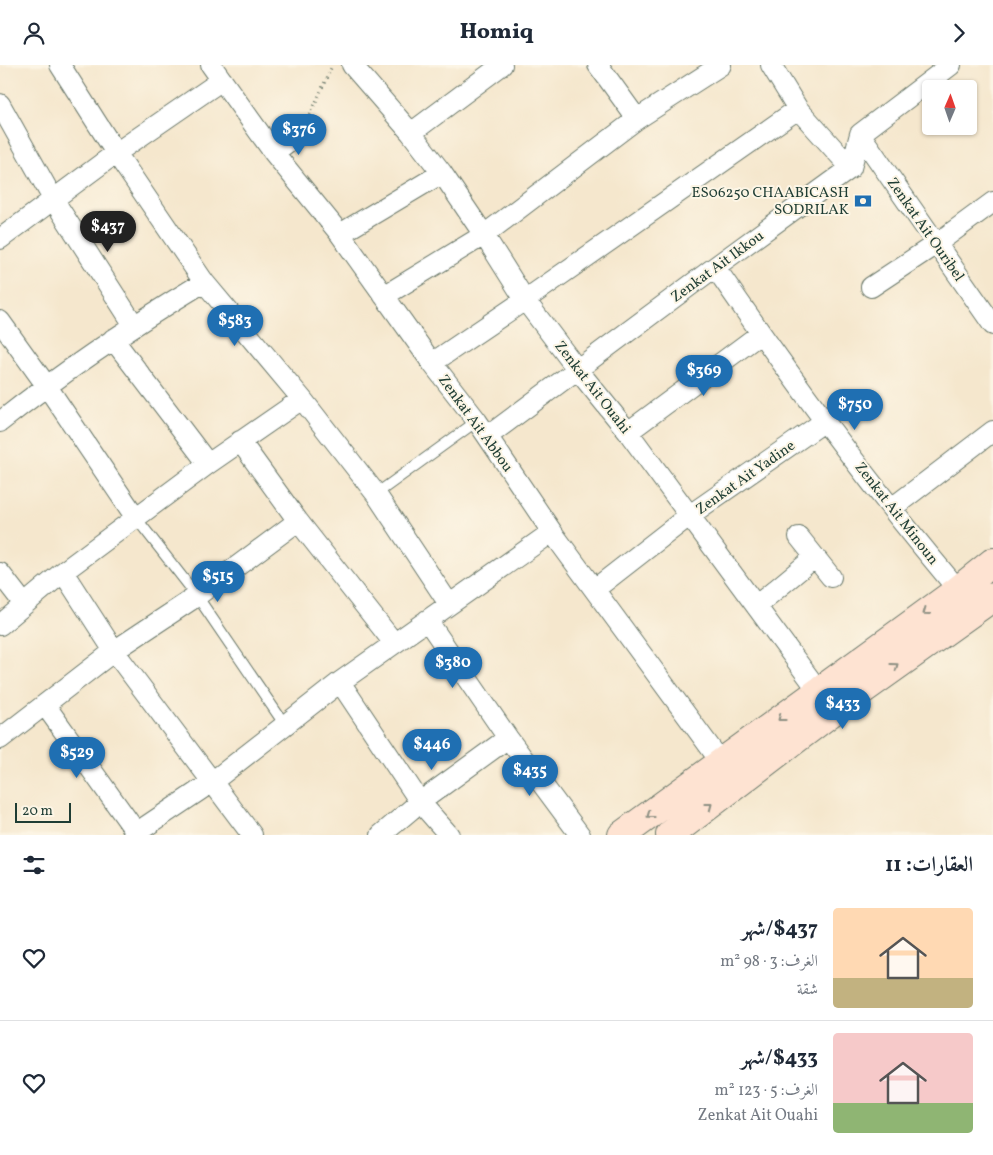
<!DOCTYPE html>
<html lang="ar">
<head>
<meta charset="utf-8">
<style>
	:root { --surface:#fff; --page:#f6f6f7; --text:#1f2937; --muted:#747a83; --line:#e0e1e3; --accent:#1f6fb2 }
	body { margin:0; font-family:Vollkorn,Amiri,serif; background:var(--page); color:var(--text); direction:rtl; height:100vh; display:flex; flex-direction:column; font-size:19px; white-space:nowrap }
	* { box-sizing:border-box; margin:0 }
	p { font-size:16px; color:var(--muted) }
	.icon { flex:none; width:28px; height:28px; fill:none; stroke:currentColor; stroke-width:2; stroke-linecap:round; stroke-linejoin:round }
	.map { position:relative; height:770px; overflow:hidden; direction:ltr }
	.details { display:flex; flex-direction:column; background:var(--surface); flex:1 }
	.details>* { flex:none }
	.needle { width:32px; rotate:2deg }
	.tools { position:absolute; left:922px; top:15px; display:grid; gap:10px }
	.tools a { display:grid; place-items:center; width:55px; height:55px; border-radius:5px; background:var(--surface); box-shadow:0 1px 4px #0004; font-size:25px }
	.scale { position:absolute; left:15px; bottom:12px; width:56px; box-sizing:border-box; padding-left:5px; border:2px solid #1f3d34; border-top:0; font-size:14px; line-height:18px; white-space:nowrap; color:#1f3d34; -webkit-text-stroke:4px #fcf5e5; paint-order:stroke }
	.price { position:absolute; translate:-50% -42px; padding:0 11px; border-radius:18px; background:var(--accent); color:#fff; font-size:16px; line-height:32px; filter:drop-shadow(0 1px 2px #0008) }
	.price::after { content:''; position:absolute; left:50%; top:30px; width:15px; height:11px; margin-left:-8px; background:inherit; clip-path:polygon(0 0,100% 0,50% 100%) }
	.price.selected { background:#222; color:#fff }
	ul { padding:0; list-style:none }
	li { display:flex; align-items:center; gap:15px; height:125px; padding:0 20px }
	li+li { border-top:1px solid var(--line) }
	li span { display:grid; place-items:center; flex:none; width:140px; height:100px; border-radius:5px; color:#555 }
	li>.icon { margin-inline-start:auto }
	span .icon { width:60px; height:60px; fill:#fffc; stroke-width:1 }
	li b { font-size:21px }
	h2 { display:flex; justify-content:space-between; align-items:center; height:60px; padding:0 20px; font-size:21px }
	header { display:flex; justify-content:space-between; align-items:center; height:65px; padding:0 20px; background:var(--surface); font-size:22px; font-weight:800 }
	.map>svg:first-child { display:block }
</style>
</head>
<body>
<header><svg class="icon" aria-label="forward" viewBox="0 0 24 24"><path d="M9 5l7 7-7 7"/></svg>Homiq<svg class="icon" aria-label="person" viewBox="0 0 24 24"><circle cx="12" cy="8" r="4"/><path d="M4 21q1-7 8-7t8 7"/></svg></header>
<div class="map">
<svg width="993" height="770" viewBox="0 0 993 770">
	<rect width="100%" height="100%" fill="#fcf5e5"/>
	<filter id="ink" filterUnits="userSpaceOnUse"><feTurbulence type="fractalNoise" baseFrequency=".02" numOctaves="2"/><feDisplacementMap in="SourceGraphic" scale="10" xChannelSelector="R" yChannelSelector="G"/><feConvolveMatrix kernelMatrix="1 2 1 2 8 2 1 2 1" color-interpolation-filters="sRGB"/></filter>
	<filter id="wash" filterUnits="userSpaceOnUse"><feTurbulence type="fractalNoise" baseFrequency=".0096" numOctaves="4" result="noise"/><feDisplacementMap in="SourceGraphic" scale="20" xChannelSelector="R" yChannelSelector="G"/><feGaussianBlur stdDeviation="1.12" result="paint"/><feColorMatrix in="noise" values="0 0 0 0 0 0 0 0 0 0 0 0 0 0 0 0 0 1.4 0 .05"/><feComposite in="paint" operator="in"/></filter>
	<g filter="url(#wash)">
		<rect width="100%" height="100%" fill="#f5e7cd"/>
	</g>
	<g filter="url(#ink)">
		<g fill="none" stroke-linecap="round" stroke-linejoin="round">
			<!-- lane casing -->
			<g stroke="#6a786a" stroke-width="12">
				<path id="lane" d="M376 429 477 356
					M136 453 197 531 285 660"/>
			</g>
			<!-- street casing -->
			<g stroke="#6a786a" stroke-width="22">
				<path id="street" d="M60 0 116 88 204 217 302 334 376 429 449 539
					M211 0 274 88 340 169 432 298 477 356 552 467 729 708
					M352 0 411 68 442 108 484 170 525 235 577 304 628 367 826 636
					M598 0 637 54
					M771 0 798 44 851 103
					M0 39 53 134 134 260
					M411 68 502 0
					M860 69 993 260
					M274 88 302 66
					M340 169 442 108
					M0 174 116 88 222 15
					M715 202C793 316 876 429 966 534
					M871 222 936 179 993 137
					M384 231 484 170 637 54 721 0
					M0 256 46 320 136 453
					M113 274 208 399
					M432 298 525 235 798 44
					M0 357C65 305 133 260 204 217
					M628 367 760 269
					M488 371 715 202 851 103 860 69 951 0
					M240 376 298 456 394 578
					M892 443 993 366
					M799 472 831 512
					M63 507 114 586 252 770
					M0 508 24 539
					M595 524 690 450 825 356
					M756 541 815 492
					M427 555 508 673 580 770
					M0 560 63 507 208 399 302 334
					M340 617 420 737 449 770
					M45 640 136 767
					M0 674 114 586 197 531 298 456
					M133 770 212 717 340 617 552 467
					M381 770 420 737 508 673"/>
			</g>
			<!-- secondary casing -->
			<g stroke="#6a786a" stroke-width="30">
				<path id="secondary" d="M622 770 958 525 993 497
					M670 770 833 646 993 532"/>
			</g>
			<!-- path -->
			<path stroke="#6a786a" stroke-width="3" stroke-dasharray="1 4" stroke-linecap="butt" d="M310 50 332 1"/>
			<!-- lane -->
			<use href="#lane" stroke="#fff" stroke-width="10"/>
			<!-- street -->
			<use href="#street" stroke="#fff" stroke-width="20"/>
			<!-- secondary -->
			<use href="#secondary" stroke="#fee3d2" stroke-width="28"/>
		</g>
		<!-- one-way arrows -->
		<defs><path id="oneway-chevron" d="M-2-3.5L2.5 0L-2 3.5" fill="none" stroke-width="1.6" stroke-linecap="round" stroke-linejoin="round" transform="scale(1.25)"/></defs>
		<g stroke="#8e9083">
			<use href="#oneway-chevron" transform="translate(926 547) rotate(144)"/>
			<use href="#oneway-chevron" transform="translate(895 601) rotate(-36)"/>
			<use href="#oneway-chevron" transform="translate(781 653) rotate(143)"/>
			<use href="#oneway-chevron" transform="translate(709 741) rotate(-37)"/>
			<use href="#oneway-chevron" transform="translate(650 750) rotate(144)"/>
		</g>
	</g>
	<!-- icons -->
	<defs>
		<g id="bank-bare" transform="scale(1.35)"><path d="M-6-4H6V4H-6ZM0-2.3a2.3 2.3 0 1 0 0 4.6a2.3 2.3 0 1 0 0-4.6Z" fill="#1f6fb2" stroke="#fcf5e5" stroke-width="2.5" paint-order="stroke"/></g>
	</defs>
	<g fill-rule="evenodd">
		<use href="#bank-bare" x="863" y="136"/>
	</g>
	<g text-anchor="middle" stroke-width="4" stroke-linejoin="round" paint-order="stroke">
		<!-- poi labels -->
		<g font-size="15" fill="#1f3d34" stroke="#fcf5e5" text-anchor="end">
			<text x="849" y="132">ES06250 CHAABICASH<tspan x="849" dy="17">SODRILAK</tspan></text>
		</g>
		<!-- street labels -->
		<g font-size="15" fill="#1f3d34" stroke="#fcf5e5">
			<text transform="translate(926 164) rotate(55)" y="5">Zenkat Ait Ouribel</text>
			<text transform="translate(717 201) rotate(-36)" y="5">Zenkat Ait Ikkou</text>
			<text transform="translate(593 322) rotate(52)" y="5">Zenkat Ait Ouahi</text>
			<text transform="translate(476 358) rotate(54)" y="5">Zenkat Ait Abbou</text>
			<text transform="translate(745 412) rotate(-35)" y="5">Zenkat Ait Yadine</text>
			<text transform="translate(897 448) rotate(52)" y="5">Zenkat Ait Minoun</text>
		</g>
	</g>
</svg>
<div class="tools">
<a><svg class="needle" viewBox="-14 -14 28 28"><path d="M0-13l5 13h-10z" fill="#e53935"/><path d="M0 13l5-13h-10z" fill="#747a83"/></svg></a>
</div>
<div class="scale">20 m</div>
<b class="price" style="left:299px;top:91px">$376</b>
<b class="price selected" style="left:108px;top:188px">$437</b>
<b class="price" style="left:235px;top:282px">$583</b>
<b class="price" style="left:704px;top:332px">$369</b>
<b class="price" style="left:855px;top:366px">$750</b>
<b class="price" style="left:218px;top:538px">$515</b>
<b class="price" style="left:453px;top:624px">$380</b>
<b class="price" style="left:843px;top:665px">$433</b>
<b class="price" style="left:432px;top:706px">$446</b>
<b class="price" style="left:77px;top:714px">$529</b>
<b class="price" style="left:530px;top:732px">$435</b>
</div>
<section class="details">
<h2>العقارات: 11<svg class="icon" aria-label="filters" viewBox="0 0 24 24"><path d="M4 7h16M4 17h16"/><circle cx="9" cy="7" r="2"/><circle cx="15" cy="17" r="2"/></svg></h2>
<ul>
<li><span style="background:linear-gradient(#ffd9b3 70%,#c2b280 0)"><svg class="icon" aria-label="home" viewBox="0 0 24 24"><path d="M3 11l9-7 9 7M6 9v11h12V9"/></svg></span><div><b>$437/شهر</b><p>الغرف: 3 · 98 m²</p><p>شقة</p></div><svg class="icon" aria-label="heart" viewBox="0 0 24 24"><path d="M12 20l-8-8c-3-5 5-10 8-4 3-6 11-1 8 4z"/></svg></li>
<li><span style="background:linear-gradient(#f6c9c9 70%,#8fb573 0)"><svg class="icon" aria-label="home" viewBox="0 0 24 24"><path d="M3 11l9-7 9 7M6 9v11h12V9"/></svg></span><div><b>$433/شهر</b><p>الغرف: 5 · 123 m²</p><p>Zenkat Ait Ouahi</p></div><svg class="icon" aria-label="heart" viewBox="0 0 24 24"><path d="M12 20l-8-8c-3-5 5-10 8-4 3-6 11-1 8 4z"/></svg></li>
</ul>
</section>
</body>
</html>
